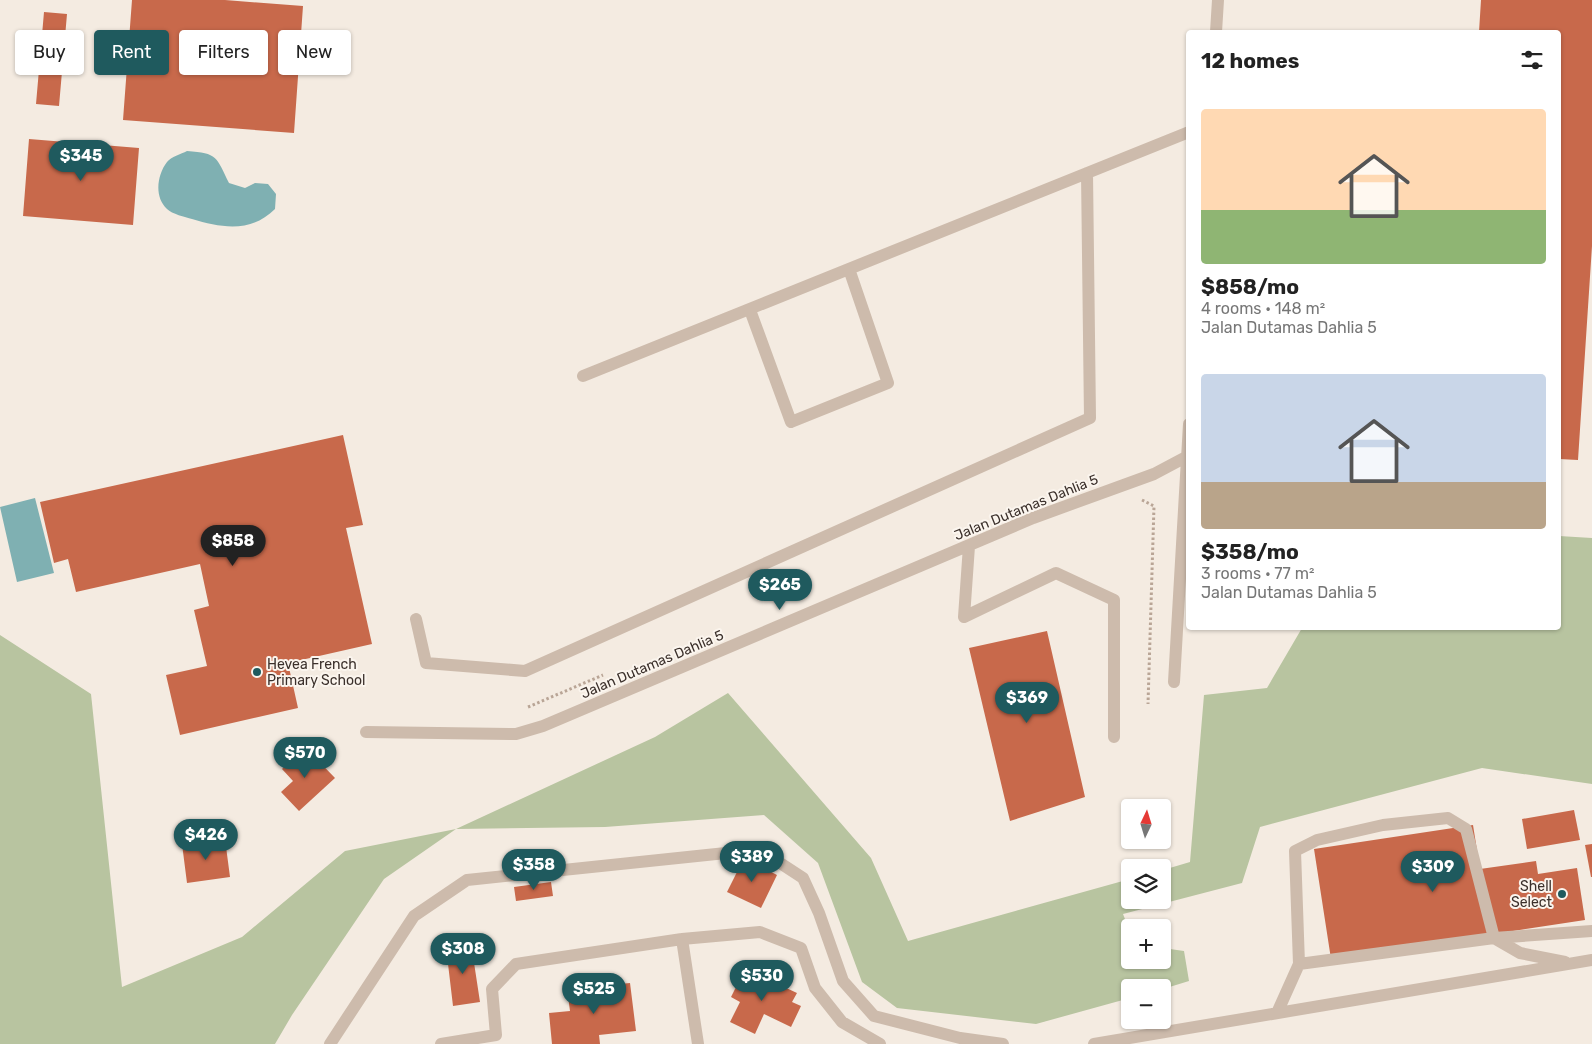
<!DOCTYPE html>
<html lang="en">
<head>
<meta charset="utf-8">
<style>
	:root { --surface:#fff; --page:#f2f2f2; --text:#222; --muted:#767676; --accent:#1f5a5e }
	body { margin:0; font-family:Rubik,sans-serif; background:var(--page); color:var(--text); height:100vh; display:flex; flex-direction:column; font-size:19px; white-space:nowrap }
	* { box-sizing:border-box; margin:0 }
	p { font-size:16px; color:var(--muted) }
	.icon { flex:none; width:28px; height:28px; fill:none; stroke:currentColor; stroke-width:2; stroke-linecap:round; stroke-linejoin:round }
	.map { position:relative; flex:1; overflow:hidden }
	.sheet { position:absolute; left:1186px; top:30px; width:375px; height:600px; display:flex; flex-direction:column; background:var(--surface); border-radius:5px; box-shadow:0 1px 4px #0004 }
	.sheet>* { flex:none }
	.hud { position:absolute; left:15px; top:30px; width:475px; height:45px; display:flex; gap:10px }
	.needle { width:32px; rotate:4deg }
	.buttons { position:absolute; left:1121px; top:799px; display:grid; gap:10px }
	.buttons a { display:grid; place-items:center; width:50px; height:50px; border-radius:5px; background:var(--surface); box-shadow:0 1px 4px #0004; font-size:25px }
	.price { position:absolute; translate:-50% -42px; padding:0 11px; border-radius:18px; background:var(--accent); color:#fff; font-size:16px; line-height:32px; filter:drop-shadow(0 1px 2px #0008) }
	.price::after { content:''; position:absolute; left:50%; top:30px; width:15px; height:11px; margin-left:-8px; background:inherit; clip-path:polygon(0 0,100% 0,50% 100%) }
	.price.current { background:#222; color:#fff }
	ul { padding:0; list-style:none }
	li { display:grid; align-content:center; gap:10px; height:265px; padding:0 15px }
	li span { display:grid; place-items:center; height:155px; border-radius:5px; color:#555 }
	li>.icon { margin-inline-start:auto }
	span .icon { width:90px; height:90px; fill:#fffc; stroke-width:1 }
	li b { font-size:21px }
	h2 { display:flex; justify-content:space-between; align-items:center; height:60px; padding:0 15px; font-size:21px }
	.pill { padding:0 18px; border-radius:5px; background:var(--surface); box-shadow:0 1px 4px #0004; font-size:18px; line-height:45px }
	.pill.current { background:var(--accent); color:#fff }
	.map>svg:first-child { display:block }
</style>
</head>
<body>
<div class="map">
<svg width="1592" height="1044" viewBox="0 0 1592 1044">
	<rect width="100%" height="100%" fill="#f4ebe1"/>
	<!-- green -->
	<path fill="#b8c4a0" d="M1559 536 1592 538V784L1482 768 1260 827 1242 883 1123 914 1130 932V960H1162L1163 948 1184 951 1189 981 1163 989 1130 988V998L1036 1024 897 1008 862 982 818 863 764 815 605 827 456 829 384 879 292 1015 275 1044H0V635L91 694 122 987 242 937 345 851 456 829 655 737 728 693 871 858 908 941 1130 879V900H1162L1163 870 1190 862 1204 695 1267 688 1302 628H1559Z"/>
	<!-- water -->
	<path fill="#7fb0b2" d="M187 151C218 153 216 157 229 183L245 188 255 183 268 184 276 194 275 209C251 233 222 228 192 219 185 217 172 214 167 209 154 197 157 175 167 162 171 157 181 154 187 151Z
		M35 498 54 573 17 582 0 507Z"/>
	<!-- building -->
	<path fill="#c8694b" d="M132 0H225L303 6 294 133 123 120Z
		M1481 0H1592V246L1578 460 1559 459V32H1479Z
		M44 12 67 14 59 106 36 104Z
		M29 139 139 148 133 225 23 216Z
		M343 435 363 525 346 528 372 644 288 663 298 708 180 735 166 675 207 666 194 610 209 606 200 564 76 592 68 559 54 563 40 502Z
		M1047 631 1085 797 1010 821 969 648Z
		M305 747 335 778 299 811 281 792 293 781 282 769Z
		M1574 810 1580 840 1527 849 1522 819Z
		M1473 825 1480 869 1536 861 1538 874 1577 868 1585 920 1331 959 1314 849Z
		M225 839 230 877 187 883 182 844Z
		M1592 844V877H1591L1585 845Z
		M744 858 777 875 761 908 727 892Z
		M551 882 553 896 516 901 514 887Z
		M471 943 480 1002 453 1006 446 947Z
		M745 969 797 993 792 1002 801 1006 791 1027 764 1014 755 1034 730 1022 740 1002 731 997Z
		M630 983 636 1031 599 1035 600 1044H552L549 1013 570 1011 567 989Z"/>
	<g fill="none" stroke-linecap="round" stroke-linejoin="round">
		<!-- path -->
		<path stroke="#b9a596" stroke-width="3" stroke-dasharray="2.5 2.5" stroke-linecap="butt" d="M1142 500 1154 506 1148 704
			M528 707 603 675"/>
		<!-- minor -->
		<path stroke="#cdbbac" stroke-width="12" d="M1216 32 1218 0
			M750 310 791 422 888 383 849 269
			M583 376 1189 132
			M964 617 1056 573 1114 600V737
			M964 617 969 546
			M416 619 426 663 525 671 1090 418 1087 173
			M1174 682 1189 424
			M366 732 516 734 543 726 1033 518 1154 474 1186 457
			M682 939 698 1044
			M1299 964 1295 851 1317 840 1383 825 1448 818 1466 829 1494 938 1592 931
			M1277 1013 1299 964 1494 938 1520 953 1565 962
			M330 1044 414 916 467 880 745 851 777 861 803 878 819 913 843 981 874 1016 960 1038 1003 1044
			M441 1044 496 1035 492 989 516 964 682 939 760 932 801 948 815 988 842 1022 880 1044
			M1094 1044 1592 960"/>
	</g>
	<!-- markers -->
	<g fill="#1f5a5e" stroke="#fbf5ee" stroke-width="2">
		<circle cx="257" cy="672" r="5"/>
		<circle cx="1562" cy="894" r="5"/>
	</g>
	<g text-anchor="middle" stroke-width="4" stroke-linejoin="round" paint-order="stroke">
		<!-- street labels -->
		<g font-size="14" fill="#3b302b" stroke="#fbf5ee">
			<text transform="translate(1026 507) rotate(-22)" y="5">Jalan Dutamas Dahlia 5</text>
			<text transform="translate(652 664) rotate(-23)" y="5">Jalan Dutamas Dahlia 5</text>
		</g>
		<!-- poi labels -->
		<g font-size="14" fill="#3b302b" stroke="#fbf5ee" text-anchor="start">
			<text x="267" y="669">Hevea French<tspan x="267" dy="16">Primary School</tspan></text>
			<text x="1552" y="891" text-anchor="end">Shell<tspan x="1552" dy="16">Select</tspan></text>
		</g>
	</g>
</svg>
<div class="buttons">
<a><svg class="needle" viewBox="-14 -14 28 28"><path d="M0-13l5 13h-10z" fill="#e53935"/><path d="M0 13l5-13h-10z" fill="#767676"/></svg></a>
<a><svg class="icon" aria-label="layers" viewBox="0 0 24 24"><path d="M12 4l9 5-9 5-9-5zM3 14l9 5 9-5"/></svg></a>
<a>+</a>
<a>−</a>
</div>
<b class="price" style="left:81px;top:182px">$345</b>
<b class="price current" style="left:233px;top:567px">$858</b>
<b class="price" style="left:780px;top:611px">$265</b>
<b class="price" style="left:1027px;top:724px">$369</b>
<b class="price" style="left:305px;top:779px">$570</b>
<b class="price" style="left:206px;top:861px">$426</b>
<b class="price" style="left:752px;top:883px">$389</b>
<b class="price" style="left:534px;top:891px">$358</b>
<b class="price" style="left:1433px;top:893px">$309</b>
<b class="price" style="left:463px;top:975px">$308</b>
<b class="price" style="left:762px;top:1002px">$530</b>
<b class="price" style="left:594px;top:1015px">$525</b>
<div class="hud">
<a class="pill">Buy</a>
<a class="pill current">Rent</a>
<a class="pill">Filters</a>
<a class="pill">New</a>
</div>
<section class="sheet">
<h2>12 homes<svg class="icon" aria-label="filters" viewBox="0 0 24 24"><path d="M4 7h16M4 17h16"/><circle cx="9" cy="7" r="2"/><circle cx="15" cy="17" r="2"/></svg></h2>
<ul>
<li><span style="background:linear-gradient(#ffd9b3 65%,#8fb573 0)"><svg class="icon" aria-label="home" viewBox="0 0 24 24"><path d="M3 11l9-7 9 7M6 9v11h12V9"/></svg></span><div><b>$858/mo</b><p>4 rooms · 148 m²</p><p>Jalan Dutamas Dahlia 5</p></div></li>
<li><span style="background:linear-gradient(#c9d6e8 70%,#b9a48a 0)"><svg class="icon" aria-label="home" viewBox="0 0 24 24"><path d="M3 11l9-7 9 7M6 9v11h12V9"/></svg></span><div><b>$358/mo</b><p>3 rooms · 77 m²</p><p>Jalan Dutamas Dahlia 5</p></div></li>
</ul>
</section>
</div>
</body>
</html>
